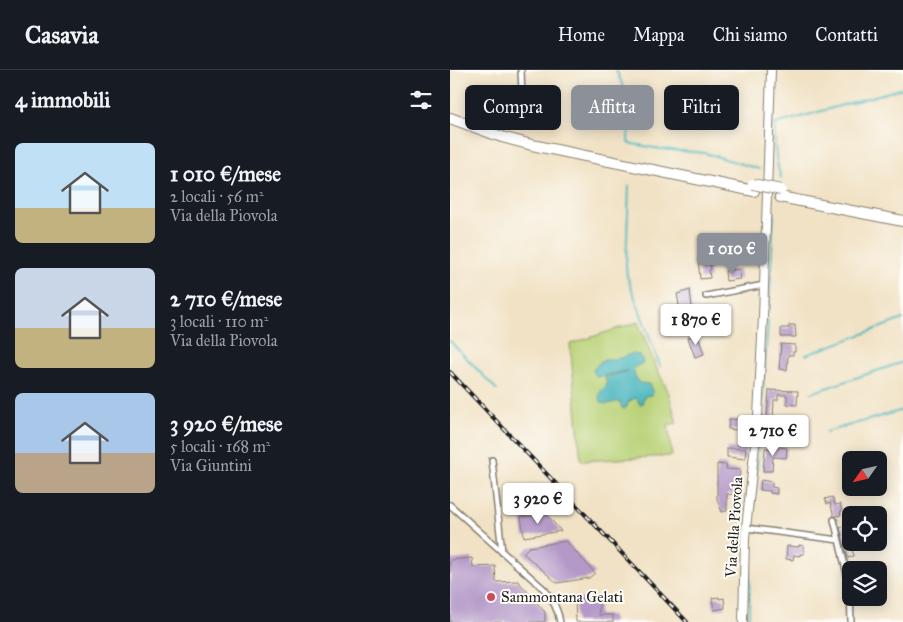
<!DOCTYPE html>
<html lang="it">
<head>
<meta charset="utf-8">
<style>
	:root { --surface:#171b24; --page:#242831; --text:#f1f3f6; --muted:#9ea1a6; --line:#363941; --accent:#8c9099 }
	body { margin:0; font-family:"IM FELL Great Primer",serif; background:var(--page); color:var(--text); height:100vh; display:flex; flex-direction:column; font-size:19px; white-space:nowrap }
	* { box-sizing:border-box; margin:0 }
	p { font-size:16px; color:var(--muted) }
	.icon { flex:none; width:28px; height:28px; fill:none; stroke:currentColor; stroke-width:2; stroke-linecap:round; stroke-linejoin:round }
	.map { position:relative; flex:1; overflow:hidden }
	.panel { display:flex; flex-direction:column; background:var(--surface); width:450px }
	.panel>* { flex:none }
	.banner { position:absolute; left:15px; top:15px; width:362px; height:45px; display:flex; gap:10px }
	.needle { width:32px; rotate:236deg }
	.fabs { position:absolute; left:392px; top:381px; display:grid; gap:10px }
	.fabs a { display:grid; place-items:center; width:45px; height:45px; border-radius:8px; background:var(--surface); box-shadow:0 2px 12px #0003; font-size:25px }
	.price { position:absolute; translate:-50% -42px; padding:0 11px; border-radius:5px; background:#fff; color:#222; font-size:16px; line-height:32px; filter:drop-shadow(0 1px 2px #0008) }
	.price::after { content:''; position:absolute; left:50%; top:30px; width:15px; height:11px; margin-left:-8px; background:inherit; clip-path:polygon(0 0,100% 0,50% 100%) }
	.price.current { background:var(--accent); color:#fff }
	ul { padding:0; list-style:none }
	li { display:flex; align-items:center; gap:15px; height:125px; padding:0 15px }
	li span { display:grid; place-items:center; flex:none; width:140px; height:100px; border-radius:8px; color:#555 }
	li>.icon { margin-inline-start:auto }
	span .icon { width:60px; height:60px; fill:#fffc; stroke-width:1 }
	li b { font-size:21px }
	h2 { display:flex; justify-content:space-between; align-items:center; height:60px; padding:0 15px; font-size:21px }
	.tag { padding:0 18px; border-radius:8px; background:var(--surface); box-shadow:0 2px 12px #0003; font-size:18px; line-height:45px }
	.tag.current { background:var(--accent); color:#fff }
	header { display:flex; align-items:center; gap:30px; box-sizing:border-box; height:70px; padding:0 25px; background:var(--surface); border-bottom:1px solid var(--line) }
	header strong { font-size:24px }
	nav { display:flex; gap:28px; margin-inline-start:auto; font-size:18px }
	main { display:flex; flex:1; min-height:0 }
	.map>svg:first-child { display:block }
</style>
</head>
<body>
<header>
<strong>Casavia</strong>
<nav><a>Home</a><a>Mappa</a><a>Chi siamo</a><a>Contatti</a></nav>
</header>
<main>
<section class="panel">
<h2>4 immobili<svg class="icon" aria-label="filters" viewBox="0 0 24 24"><path d="M4 7h16M4 17h16"/><circle cx="9" cy="7" r="2"/><circle cx="15" cy="17" r="2"/></svg></h2>
<ul>
<li><span style="background:linear-gradient(#bfe0f5 65%,#c2b280 0)"><svg class="icon" aria-label="home" viewBox="0 0 24 24"><path d="M3 11l9-7 9 7M6 9v11h12V9"/></svg></span><div><b>1 010 €/mese</b><p>2 locali · 56 m²</p><p>Via della Piovola</p></div></li>
<li><span style="background:linear-gradient(#c9d6e8 60%,#c2b280 0)"><svg class="icon" aria-label="home" viewBox="0 0 24 24"><path d="M3 11l9-7 9 7M6 9v11h12V9"/></svg></span><div><b>2 710 €/mese</b><p>3 locali · 110 m²</p><p>Via della Piovola</p></div></li>
<li><span style="background:linear-gradient(#a9c7e8 60%,#b9a48a 0)"><svg class="icon" aria-label="home" viewBox="0 0 24 24"><path d="M3 11l9-7 9 7M6 9v11h12V9"/></svg></span><div><b>3 920 €/mese</b><p>5 locali · 168 m²</p><p>Via Giuntini</p></div></li>
</ul>
</section>
<div class="map">
<svg width="453" height="552" viewBox="0 0 453 552">
	<rect width="100%" height="100%" fill="#fdfcf7"/>
	<filter id="ink" filterUnits="userSpaceOnUse"><feTurbulence type="fractalNoise" baseFrequency=".02" numOctaves="2"/><feDisplacementMap in="SourceGraphic" scale="10" xChannelSelector="R" yChannelSelector="G"/><feConvolveMatrix kernelMatrix="1 2 1 2 8 2 1 2 1" color-interpolation-filters="sRGB"/></filter>
	<filter id="wash" filterUnits="userSpaceOnUse"><feTurbulence type="fractalNoise" baseFrequency=".0096" numOctaves="4" result="noise"/><feDisplacementMap in="SourceGraphic" scale="20" xChannelSelector="R" yChannelSelector="G"/><feGaussianBlur stdDeviation="1.12" result="paint"/><feColorMatrix in="noise" values="0 0 0 0 0 0 0 0 0 0 0 0 0 0 0 0 0 1.4 0 .05"/><feComposite in="paint" operator="in"/></filter>
	<g filter="url(#wash)">
		<rect width="100%" height="100%" fill="#f1e2c5"/>
		<!-- green -->
		<path fill="#b8d176" stroke="#6a7649" d="M188 252 206 297 218 321 227 353 218 355 222 386 131 391 120 274Z"/>
		<!-- water -->
		<path fill="#46b6be" stroke="#31696d" d="M181 284 190 285 193 293 183 298 185 306 190 313 199 314 203 323 202 325 195 326 193 329V333L190 335 187 329 185 328 178 332 177 337 174 339 172 338 170 332C165 331 161 334 157 334 150 334 147 326 151 321 153 319 155 317 157 315L155 307 179 301H175L147 307 143 300 149 293 155 290 170 288Z"/>
		<g fill="none" stroke-linecap="round" stroke-linejoin="round">
			<!-- stream -->
			<path stroke="#46b6be" stroke-width="2" d="M166 0 172 14 179 49 178 73 210 79 255 83 309 99
				M331 108C325 90 324 74 325 55L326 54 453 18
				M179 116 176 196 177 206 210 296
				M319 242 324 141
				M0 271 47 320
				M356 285 453 249
				M361 323 453 292
				M312 335 318 250
				M376 362 453 340
				M302 456 311 349
				M299 552 300 475"/>
		</g>
		<g id="blocks">
			<!-- building -->
			<path fill="#b398c8" d="M264 187V191L260 192 261 200H259L260 208 250 209 248 188Z
				M289 199 290 209 276 211 275 201Z
				M240 220 242 238 234 241 236 248 231 249 226 237 229 235 227 224Z
				M339 255H345L346 267H331V258H339Z
				M247 264 254 284 245 287 238 268Z
				M331 274 345 275V282H343V285H338L337 300 329 299Z
				M319 320 348 321 347 335 337 334V325H328V330H324L323 349 317 348Z
				M279 349 298 350 297 361 278 359Z
				M329 377 337 378 336 388 323 387 322 401H313L315 378 329 379Z
				M277 378 296 379 295 389 277 387Z
				M267 394 277 395 276 399 290 400 288 425 277 424V441L272 442 267 429Z
				M311 410 322 412V417L327 418V424L320 423V421L310 420Z
				M382 427 385 435 390 434 392 441 390 442 391 445 386 446H384L380 433 377 434 375 429Z
				M96 444 111 461 74 467 71 447Z
				M395 456 404 486 398 488 390 458Z
				M116 471 145 503 139 508 107 513 73 483 79 477Z
				M349 475 354 476V484H350V486L344 485 343 490 336 489 337 476 349 477Z
				M22 488 23 497 45 496 46 512 68 511 95 542V552H0V490Z
				M269 527V529L274 528 275 538 264 540 262 528Z
				M149 528V545H163V552H126L125 529Z"/>
		</g>
	</g>
	<g filter="url(#ink)">
		<use href="#blocks" fill-opacity="0" stroke="#867f70" stroke-width="1"/>
		<g fill="none" stroke-linecap="round" stroke-linejoin="round">
			<!-- street casing -->
			<g stroke="#867f70" stroke-width="8">
				<path id="street" d="M71 0 73 51
					M256 226 314 215
					M42 390 52 482
					M0 435 95 520C103 530 108 539 110 552
					M384 450 389 470
					M296 458 389 470 400 518 401 552"/>
			</g>
			<!-- secondary casing -->
			<g stroke="#867f70" stroke-width="10">
				<path id="secondary" d="M293 552 295 468 308 346 313 247 321 0"/>
			</g>
			<!-- highway casing -->
			<g stroke="#867f70" stroke-width="12">
				<path id="highway" d="M0 48 52 67 82 75 304 121
					M330 127 453 151"/>
			</g>
			<!-- street -->
			<use href="#street" stroke="#fff" stroke-width="5"/>
			<!-- secondary -->
			<use href="#secondary" stroke="#fff" stroke-width="8"/>
			<!-- highway -->
			<use href="#highway" stroke="#fff" stroke-width="10"/>
			<!-- rail casing -->
			<g stroke="#1c1c1c" stroke-width="4">
				<path id="rail" d="M0 302 237 552"/>
			</g>
			<!-- rail -->
			<use href="#rail" stroke="#fdfcf7" stroke-width="2" stroke-dasharray="5.5" stroke-linecap="butt"/>
			<!-- highway-bridge casing -->
			<g stroke="#867f70" stroke-width="12" stroke-linecap="butt">
				<path id="highway-bridge" d="M303 114 331 120"/>
			</g>
			<!-- highway-bridge -->
			<use href="#highway-bridge" stroke="#fff" stroke-width="10"/>
		</g>
	</g>
	<!-- markers -->
	<circle fill="#d1495b" stroke="#fdfcf7" stroke-width="2" cx="41" cy="527" r="5"/>
	<g text-anchor="middle" stroke-width="4" stroke-linejoin="round" paint-order="stroke">
		<!-- street labels -->
		<g font-size="15" fill="#1c1c1c" stroke="#fdfcf7">
			<text transform="translate(284 457) rotate(-86)" y="5">Via della Piovola</text>
		</g>
		<!-- poi labels -->
		<g font-size="15" fill="#1c1c1c" stroke="#fdfcf7" text-anchor="start">
			<text x="51" y="532">Sammontana Gelati</text>
		</g>
	</g>
</svg>
<div class="fabs">
<a><svg class="needle" viewBox="-14 -14 28 28"><path d="M0-13l5 13h-10z" fill="#e53935"/><path d="M0 13l5-13h-10z" fill="#9ea1a6"/></svg></a>
<a><svg class="icon" aria-label="locate" viewBox="0 0 24 24"><circle cx="12" cy="12" r="6"/><path d="M12 2v4M12 18v4M2 12h4M18 12h4"/></svg></a>
<a><svg class="icon" aria-label="layers" viewBox="0 0 24 24"><path d="M12 4l9 5-9 5-9-5zM3 14l9 5 9-5"/></svg></a>
</div>
<b class="price current" style="left:282px;top:205px">1 010 €</b>
<b class="price" style="left:246px;top:276px">1 870 €</b>
<b class="price" style="left:323px;top:387px">2 710 €</b>
<b class="price" style="left:88px;top:455px">3 920 €</b>
<div class="banner">
<a class="tag">Compra</a>
<a class="tag current">Affitta</a>
<a class="tag">Filtri</a>
</div>
</div>
</main>
</body>
</html>
